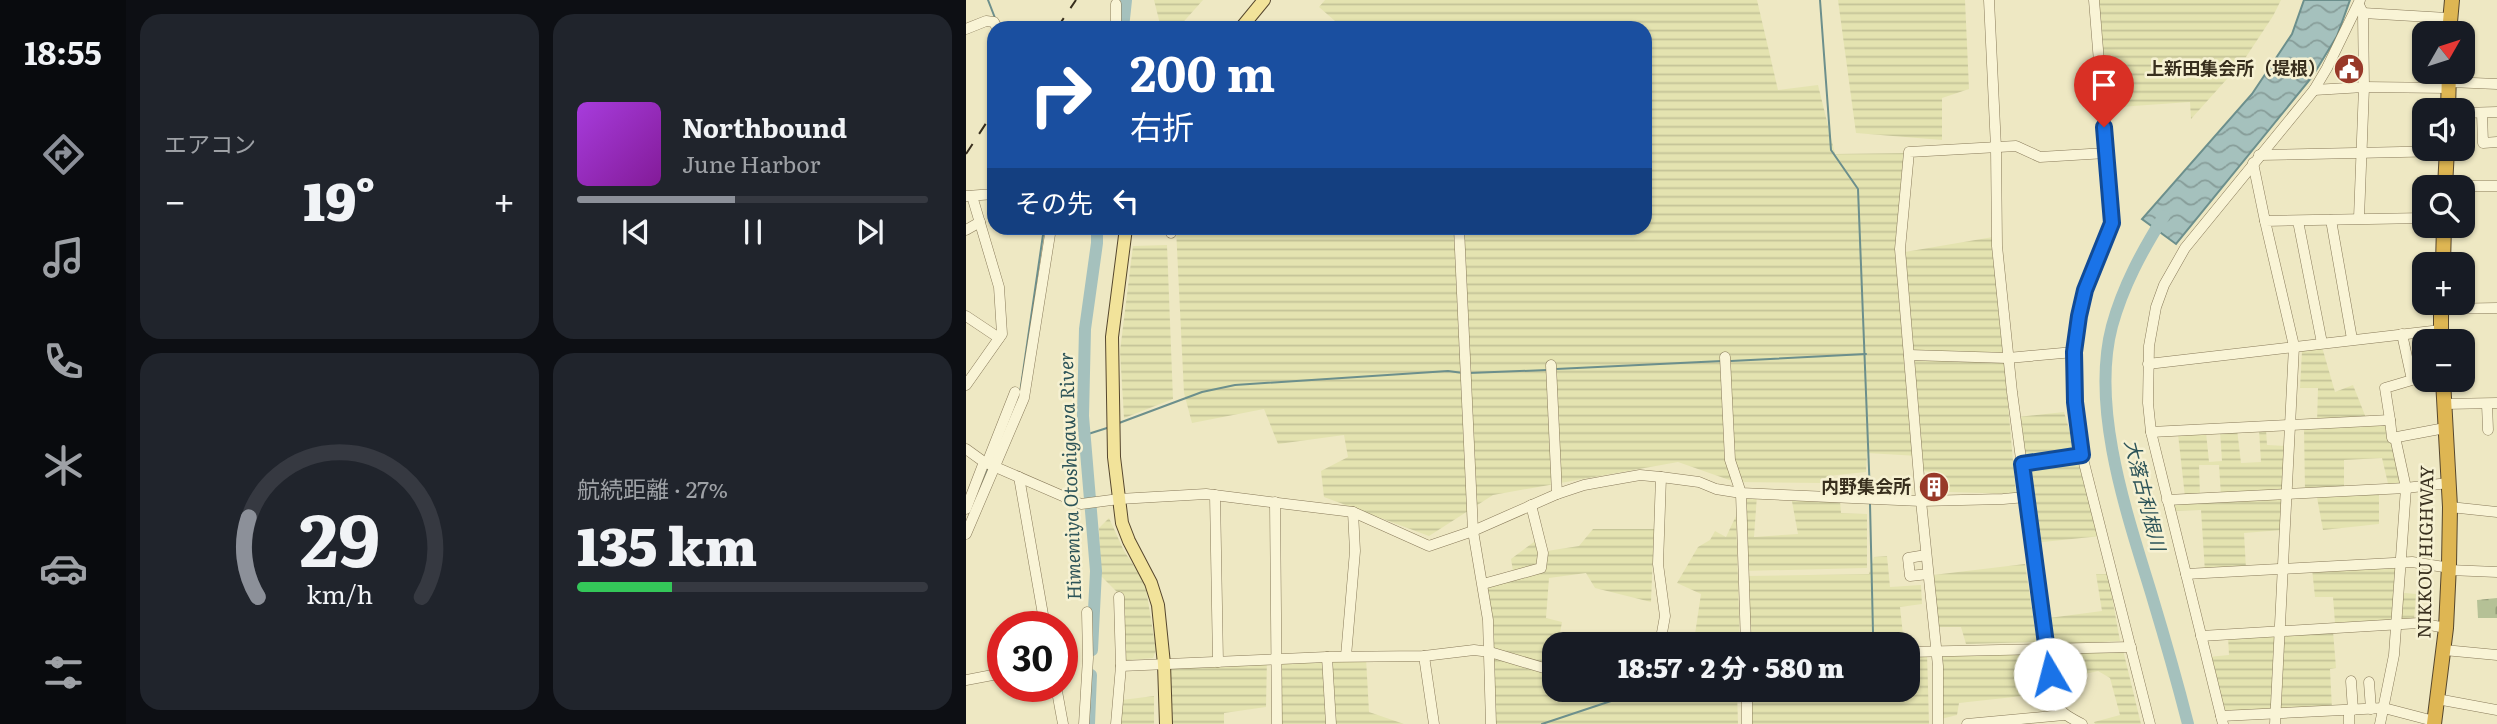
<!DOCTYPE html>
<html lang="ja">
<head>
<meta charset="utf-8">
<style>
  body { margin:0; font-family:Literata,"Noto Sans JP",serif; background:#20242c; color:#f1f3f6; height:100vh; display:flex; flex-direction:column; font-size:26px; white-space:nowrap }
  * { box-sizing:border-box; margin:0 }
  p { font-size:23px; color:#9ea1a6 }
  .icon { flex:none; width:38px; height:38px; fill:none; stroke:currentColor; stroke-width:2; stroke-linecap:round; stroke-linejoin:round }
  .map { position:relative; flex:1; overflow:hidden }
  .side { display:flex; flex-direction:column; gap:14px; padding:14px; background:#0d0f14; width:840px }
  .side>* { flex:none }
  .guide { position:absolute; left:21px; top:21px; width:665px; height:214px; border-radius:21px; box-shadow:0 2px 5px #0004; background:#1a4fa0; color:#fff; overflow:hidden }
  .needle { width:46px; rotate:51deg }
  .controls { position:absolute; left:1446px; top:21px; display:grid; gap:14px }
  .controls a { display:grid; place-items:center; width:63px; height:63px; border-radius:14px; background:#171b24; box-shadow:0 2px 5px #0004; font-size:35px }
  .speed { position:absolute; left:21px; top:611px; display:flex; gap:14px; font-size:35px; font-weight:700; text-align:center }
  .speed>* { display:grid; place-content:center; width:91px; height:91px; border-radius:50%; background:#171b24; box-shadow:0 2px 5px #0004; line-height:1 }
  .speed .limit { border:10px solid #d22; background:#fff; color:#111 }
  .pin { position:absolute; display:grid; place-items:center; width:60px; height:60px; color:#fff; margin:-72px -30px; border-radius:50% 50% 50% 0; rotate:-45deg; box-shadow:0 0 7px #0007 }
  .pin .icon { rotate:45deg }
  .me { position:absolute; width:77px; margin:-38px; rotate:352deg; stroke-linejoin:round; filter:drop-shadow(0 0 5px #0008) }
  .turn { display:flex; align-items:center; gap:24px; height:147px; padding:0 28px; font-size:32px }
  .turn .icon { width:91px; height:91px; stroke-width:2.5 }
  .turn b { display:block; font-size:49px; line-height:60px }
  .then { display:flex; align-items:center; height:66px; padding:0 28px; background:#0003; gap:14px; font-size:26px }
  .big { font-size:52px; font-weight:800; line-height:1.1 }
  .side .widget { flex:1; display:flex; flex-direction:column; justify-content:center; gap:10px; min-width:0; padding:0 24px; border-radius:21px; background:#20242c }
  .side .dial { align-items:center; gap:0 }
  .dial svg { height:182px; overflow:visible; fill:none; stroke:#363941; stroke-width:7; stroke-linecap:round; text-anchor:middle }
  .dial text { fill:#f1f3f6; stroke:none }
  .song { display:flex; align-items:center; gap:21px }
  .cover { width:84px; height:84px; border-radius:10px; background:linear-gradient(135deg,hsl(280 70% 55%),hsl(290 70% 35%)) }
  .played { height:7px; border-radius:4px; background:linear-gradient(90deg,#8c9099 45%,#363941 45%) }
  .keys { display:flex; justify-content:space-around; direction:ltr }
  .heat { display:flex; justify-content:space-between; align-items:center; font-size:38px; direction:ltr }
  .charge { height:10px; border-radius:5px; background:linear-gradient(90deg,#34c759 27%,#363941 0) }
  .side .tiles { flex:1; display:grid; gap:14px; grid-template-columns:repeat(2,1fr) }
  .trip { position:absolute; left:576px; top:632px; width:378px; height:70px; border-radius:21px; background:#171b24; box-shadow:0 2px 5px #0004; font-weight:800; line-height:70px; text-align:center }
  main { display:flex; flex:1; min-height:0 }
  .menu { display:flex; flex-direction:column; width:126px; justify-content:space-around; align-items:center; background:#090b0e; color:#9ea1a6 }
  .menu .icon { width:49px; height:49px }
  .menu .active { color:#8c9099 }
  .menu b { font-size:32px; color:#f1f3f6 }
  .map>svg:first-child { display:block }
  .farmland { fill:url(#farmland-rules) }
  .cemetery { fill:url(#cemetery-stones) }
  .water { fill:url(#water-waves); stroke:#6c8f8c; stroke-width:2 }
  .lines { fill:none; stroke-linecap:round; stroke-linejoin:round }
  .stream { stroke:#6c8f8c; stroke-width:2 }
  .river { stroke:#a5c1bd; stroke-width:12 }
  .minor-casing { stroke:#887a5a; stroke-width:11 }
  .major-casing { stroke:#56472e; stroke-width:14 }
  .highway-casing { stroke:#56472e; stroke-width:16 }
  .minor { stroke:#f9f4d6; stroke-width:10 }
  .major { stroke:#f2e39a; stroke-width:12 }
  .highway { stroke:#deb653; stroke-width:14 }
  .rail { stroke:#382f1e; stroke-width:2; stroke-dasharray:12 12; stroke-linecap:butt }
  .route-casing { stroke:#114b97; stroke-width:18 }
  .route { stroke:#1a73e8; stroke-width:12 }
  .labels { text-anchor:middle; stroke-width:5; stroke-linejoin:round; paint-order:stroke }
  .poi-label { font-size:18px; font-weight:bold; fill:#382f1e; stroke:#f6f1d2; text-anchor:end }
  .street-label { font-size:18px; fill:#382f1e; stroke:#f6f1d2 }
  .water-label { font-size:19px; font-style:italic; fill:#2d5458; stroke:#f6f1d2 }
</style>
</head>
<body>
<main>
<nav class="menu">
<b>18:55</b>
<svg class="icon active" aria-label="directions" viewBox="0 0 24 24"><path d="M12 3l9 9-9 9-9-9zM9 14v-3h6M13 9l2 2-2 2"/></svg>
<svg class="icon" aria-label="music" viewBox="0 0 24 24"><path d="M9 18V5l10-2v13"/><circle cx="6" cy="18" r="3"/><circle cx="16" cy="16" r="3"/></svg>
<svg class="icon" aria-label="phone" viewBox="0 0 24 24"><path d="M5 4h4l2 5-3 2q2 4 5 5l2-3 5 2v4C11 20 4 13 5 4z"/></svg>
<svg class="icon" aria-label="climate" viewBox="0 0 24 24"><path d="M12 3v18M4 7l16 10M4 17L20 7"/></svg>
<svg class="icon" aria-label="car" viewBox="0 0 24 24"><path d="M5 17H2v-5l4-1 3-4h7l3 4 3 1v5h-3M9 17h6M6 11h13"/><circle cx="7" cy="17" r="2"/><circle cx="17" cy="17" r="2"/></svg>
<svg class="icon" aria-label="filters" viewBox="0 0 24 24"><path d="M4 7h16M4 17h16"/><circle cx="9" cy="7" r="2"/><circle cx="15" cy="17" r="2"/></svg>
</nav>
<section class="side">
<div class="tiles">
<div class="widget"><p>エアコン</p>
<div class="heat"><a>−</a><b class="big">19°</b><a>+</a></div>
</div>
<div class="widget">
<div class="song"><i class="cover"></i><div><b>Northbound</b><p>June Harbor</p></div></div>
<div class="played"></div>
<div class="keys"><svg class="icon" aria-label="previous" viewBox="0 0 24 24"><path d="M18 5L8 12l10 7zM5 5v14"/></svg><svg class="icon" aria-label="pause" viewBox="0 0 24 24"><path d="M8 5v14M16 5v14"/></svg><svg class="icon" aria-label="next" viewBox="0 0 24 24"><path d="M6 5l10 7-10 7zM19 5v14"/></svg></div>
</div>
<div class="widget dial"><svg viewBox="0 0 100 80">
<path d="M14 69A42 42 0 1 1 86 69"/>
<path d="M14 69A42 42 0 0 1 10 34" stroke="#8c9099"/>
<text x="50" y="56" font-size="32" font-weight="700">29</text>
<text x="50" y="72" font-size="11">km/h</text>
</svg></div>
<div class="widget"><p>航続距離 · 27%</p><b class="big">135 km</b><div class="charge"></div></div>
</div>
</section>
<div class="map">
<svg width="1531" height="724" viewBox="0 0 1531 724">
  <defs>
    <pattern id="farmland-rules" width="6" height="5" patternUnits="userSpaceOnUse" patternTransform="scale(1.75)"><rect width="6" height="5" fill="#e4e3b0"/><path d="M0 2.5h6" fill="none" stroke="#c4c397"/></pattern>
    <pattern id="cemetery-stones" width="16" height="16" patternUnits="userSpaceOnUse" patternTransform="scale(1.75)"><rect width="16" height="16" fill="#b5c196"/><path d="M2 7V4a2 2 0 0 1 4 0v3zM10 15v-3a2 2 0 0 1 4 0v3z" fill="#949d7a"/></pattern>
    <pattern id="water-waves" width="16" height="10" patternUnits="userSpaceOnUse" patternTransform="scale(1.75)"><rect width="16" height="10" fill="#a5c1bd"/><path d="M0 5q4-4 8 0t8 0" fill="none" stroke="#879d99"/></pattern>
  </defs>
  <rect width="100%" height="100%" fill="#eee8c3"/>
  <!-- farmland -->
  <g class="farmland">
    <polygon points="188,0 237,0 212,28 195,28"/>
    <polygon points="359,0 791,0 812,90 852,85 869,154 938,153 933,253 1027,237 1050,494 983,492 977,474 952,470 952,456 901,453 900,472 861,476 855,483 769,482 712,462 527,495 463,536 358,497 355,471 382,457 378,435 312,444 298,409 226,423 218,393 210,228 679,228 679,28 377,28 353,7"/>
    <polygon points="872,0 999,0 1003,89 976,98 976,140 890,133"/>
    <polygon points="1131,0 1315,0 1307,16 1278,60 1225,119 1224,102 1139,108"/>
    <polygon points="201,245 207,399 158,418 154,351 167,246"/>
    <polygon points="1356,347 1369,392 1387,385 1402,423 1420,423 1438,482 1423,488 1416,458 1378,460 1378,494 1413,492 1413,524 1357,530 1350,492 1339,491 1338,428 1351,423 1352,388 1334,388 1336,351"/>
    <polygon points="1098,412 1135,536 1067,543 1051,417"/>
    <polygon points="1271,429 1275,463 1295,462 1293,430 1300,429 1301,445 1320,446 1318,492 1255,496 1253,465 1233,465 1234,496 1219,497 1212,434 1240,432 1243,462 1256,461 1254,431"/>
    <polygon points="776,494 791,495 788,537 832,534 825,496 874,500 875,513 901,514 901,568 777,571"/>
    <polygon points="1318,497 1316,530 1278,533 1280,569 1239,572 1235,510 1207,511 1205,503"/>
    <polygon points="770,516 774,644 731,644 729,634 735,594 711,583 732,547 744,540 749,531 760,537"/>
    <polygon points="143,518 158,551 179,582 190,650 187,658 151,661 152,593 135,576 133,528"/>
    <polygon points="627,529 688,529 685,602 629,588 620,573 583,578 580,618 596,622 592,644 588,644 588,690 639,691 652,702 678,690 771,690 772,724 525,724 516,585 547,571 545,559 576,536 581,551 613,546"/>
    <polygon points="921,556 924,587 955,585 956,604 934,607 938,644 782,644 779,576 903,574 908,557"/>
    <polygon points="1059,564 1071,642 1000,644 995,627 968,627 967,575"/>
    <polygon points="1433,568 1429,592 1450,594 1448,620 1369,623 1367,597 1349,597 1346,569"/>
    <polygon points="1130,574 1142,574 1154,641 1081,645 1075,619 1136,611"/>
    <polygon points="1367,631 1370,668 1364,669 1366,709 1313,710 1316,633"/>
    <polygon points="1312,633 1307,711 1257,715 1242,657 1263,655 1262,636"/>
    <polygon points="1157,650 1175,724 1129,724 1128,722 1154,715 1144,678 1132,671 1102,678 1101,693 1089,690 1084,651"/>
    <polygon points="976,651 1071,651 1074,694 993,703 991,715 975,719"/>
    <polygon points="942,652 961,652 963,724 781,724 780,690 942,690"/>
    <polygon points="301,658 300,707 258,713 258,724 204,724 201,667"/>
    <polygon points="400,658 403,712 438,724 313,724 313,661"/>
    <polygon points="188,696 188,724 151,724 156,700"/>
  </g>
  <!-- cemetery -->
  <polygon class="cemetery" points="1531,598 1531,618 1512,618 1511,600"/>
  <!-- water -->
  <polygon class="water" points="1338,0 1384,0 1371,36 1346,77 1210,244 1176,219 1286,94 1326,34"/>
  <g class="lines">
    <!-- stream -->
    <g class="stream">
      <polyline points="22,0 29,18"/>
      <polyline points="854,0 865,150 892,189 904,495"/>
      <polyline points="765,361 900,354"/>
      <polyline points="590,369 756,361"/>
      <polyline points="503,373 581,370"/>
      <polyline points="54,393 78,228"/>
      <polyline points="46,412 53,398"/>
      <polyline points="153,423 236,392 269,385 482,371 497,373"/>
      <polyline points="119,435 141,428"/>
      <polyline points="6,509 22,469"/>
      <polyline points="901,644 907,639 907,632 904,504"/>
      <polyline points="576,724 654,698 669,690"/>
    </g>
    <!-- river -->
    <g class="river">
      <polyline points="157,28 160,0"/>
      <path d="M 1198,216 C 1176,251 1157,286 1146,326 C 1124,409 1162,517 1186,596 C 1199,639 1211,681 1222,724"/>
      <polyline points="126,650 130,571 117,416 119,329 131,243 131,228"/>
      <polyline points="123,724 125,675"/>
    </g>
    <!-- minor casing -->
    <g class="minor-casing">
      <g id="minor">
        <path d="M 1023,0 L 1030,148 L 1031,246 L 1046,392 L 1087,697 C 1092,712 1103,717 1116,724"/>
        <polyline points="1128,0 1146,223 1119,290 1113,316 1108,352 1109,402 1116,455 1184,724"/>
        <polyline points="150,4 150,28"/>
        <polyline points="1393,5 1397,13 1398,87 1393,218"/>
        <polyline points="1397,13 1481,18"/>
        <polyline points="0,29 20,21 28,22 31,28"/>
        <polyline points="1484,82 1531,84"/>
        <polyline points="1348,90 1398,87 1483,88"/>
        <polyline points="1496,113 1531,112"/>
        <polyline points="1516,113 1517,143 1531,142"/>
        <polyline points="1293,155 1481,151"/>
        <polyline points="1287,163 1299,221"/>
        <polyline points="1479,186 1531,186"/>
        <polyline points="1,196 28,194"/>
        <polyline points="1365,220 1386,339"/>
        <polyline points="1332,221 1356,343"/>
        <polyline points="205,228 205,233"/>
        <polyline points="493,228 507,531 522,620 525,724"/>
        <polyline points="0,230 14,222"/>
        <polyline points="1475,309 1531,308"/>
        <polyline points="0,316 33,338"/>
        <polyline points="943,355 1042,358 1108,352"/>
        <polyline points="759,357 764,460 775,493 780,644"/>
        <polyline points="1182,364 1475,330"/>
        <polyline points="585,365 591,494"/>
        <polyline points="0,385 36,334 33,287 6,196"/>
        <polyline points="1478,404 1531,403"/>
        <polyline points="1521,404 1522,430"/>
        <polyline points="1424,420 1419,388 1446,380 1436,334"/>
        <polyline points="1185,432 1424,420 1426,438 1479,428"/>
        <polyline points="0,449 18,462 115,504 153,499 240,494 288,500 387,512 463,546 507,531 591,494 618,485 640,481 674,475 695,477 733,482 750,489 775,493 955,501 1037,499 1060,497"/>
        <polyline points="21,463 49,392"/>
        <polyline points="1056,464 1116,455"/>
        <polyline points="53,477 79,626"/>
        <polyline points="249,495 252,662"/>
        <polyline points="1201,500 1440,488 1482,483"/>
        <polyline points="309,502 311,724"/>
        <polyline points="1484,507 1531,512"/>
        <polyline points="0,509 18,462"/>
        <polyline points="0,534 58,398 85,228"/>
        <polyline points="960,555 942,558 944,576 962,574"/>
        <polyline points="1220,574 1446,562 1478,567 1483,570 1531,572"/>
        <polyline points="517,584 575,568 577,553 565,505"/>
        <polyline points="1235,636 1453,623 1480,628"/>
        <polyline points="694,644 699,616 692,564 695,477"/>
        <polyline points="1478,650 1531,655"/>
        <polyline points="942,652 1165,647"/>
        <polyline points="380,656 389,551 387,512"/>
        <polyline points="458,656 468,724"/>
        <polyline points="361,657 365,724"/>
        <polyline points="155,666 361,657 458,656 508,650 524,652 588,671"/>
        <polyline points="0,680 37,673"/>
        <polyline points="1385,681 1387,710"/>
        <polyline points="1403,682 1405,709"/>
        <polyline points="90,686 97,724"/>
        <polyline points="781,690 781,724"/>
        <polyline points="1471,699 1531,710"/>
        <polyline points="1383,710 1383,724"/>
        <polyline points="1255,716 1418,708 1468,721"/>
        <polyline points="118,724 122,658 121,612"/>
        <polyline points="150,724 155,666 153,597"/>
        <polyline points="972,724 972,666 955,501 934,249 943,152 1050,146 1074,157 1140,153"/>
        <polyline points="1001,724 1098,715"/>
        <polyline points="1257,724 1185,432 1182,403 1183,346 1190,307 1198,285 1219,248 1348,90 1361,68 1394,0"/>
        <polyline points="1309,724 1328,346 1299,221 1458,218"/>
        <polyline points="1414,724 1428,655 1440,488 1429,437"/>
      </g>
    </g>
    <!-- major casing -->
    <g class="major-casing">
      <g id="major">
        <polyline points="275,28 298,0"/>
        <polyline points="160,228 146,337 148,457 156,523 163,541 185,583 192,605 198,664 200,724"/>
      </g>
    </g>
    <!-- highway casing -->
    <g class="highway-casing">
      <g id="highway">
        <polyline points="1483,33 1486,0"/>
        <polyline points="1482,110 1483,72"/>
        <polyline points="1479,187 1481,149"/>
        <polyline points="1477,264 1478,226"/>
        <polyline points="1475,341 1475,303"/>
        <polyline points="1468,724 1480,628 1483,565 1484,507 1477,380"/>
      </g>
    </g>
    <!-- minor -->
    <use href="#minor" class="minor"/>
    <!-- major -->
    <use href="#major" class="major"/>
    <!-- highway -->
    <use href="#highway" class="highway"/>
    <!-- rail -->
    <g class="rail">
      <polyline points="91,28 110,0"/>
      <polyline points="0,154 28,111"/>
    </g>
  </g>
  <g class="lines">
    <!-- route casing -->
    <g class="route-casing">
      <polyline id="route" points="1084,674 1056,464 1116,455 1109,402 1108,352 1113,316 1119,290 1146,223 1138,127"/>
    </g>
    <!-- route -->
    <use href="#route" class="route"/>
  </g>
  <!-- icons -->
  <defs>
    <g id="civic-disc" transform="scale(1.575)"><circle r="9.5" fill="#983929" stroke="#f6f1d2"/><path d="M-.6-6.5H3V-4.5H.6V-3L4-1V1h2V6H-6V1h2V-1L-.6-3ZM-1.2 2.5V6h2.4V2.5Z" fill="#fff"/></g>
    <g id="building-disc" transform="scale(1.575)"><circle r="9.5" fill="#983929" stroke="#f6f1d2"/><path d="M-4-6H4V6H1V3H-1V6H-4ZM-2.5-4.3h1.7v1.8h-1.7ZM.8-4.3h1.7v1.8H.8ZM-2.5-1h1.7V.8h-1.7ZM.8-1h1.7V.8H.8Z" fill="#fff"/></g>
  </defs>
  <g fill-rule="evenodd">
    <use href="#civic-disc" x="1383" y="69"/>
    <use href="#building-disc" x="968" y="487"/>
  </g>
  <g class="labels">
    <!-- poi labels -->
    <g class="poi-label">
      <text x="1360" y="75">上新田集会所（堤根）</text>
      <text x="945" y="493">内野集会所</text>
    </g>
    <!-- street labels -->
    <g class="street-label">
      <text transform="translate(1460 552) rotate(-89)" y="6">NIKKOU HIGHWAY</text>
    </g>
    <!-- water labels -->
    <g class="water-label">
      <text transform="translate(104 476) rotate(-92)" y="7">Himemiya Otoshigawa River</text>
      <text transform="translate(1179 495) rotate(76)" y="7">大落古利根川</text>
    </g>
  </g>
</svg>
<div class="controls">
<a><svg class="needle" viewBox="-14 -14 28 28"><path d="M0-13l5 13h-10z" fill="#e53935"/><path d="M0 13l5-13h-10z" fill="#9ea1a6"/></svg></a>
<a><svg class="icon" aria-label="sound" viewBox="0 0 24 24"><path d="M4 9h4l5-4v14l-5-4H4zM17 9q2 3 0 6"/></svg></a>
<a><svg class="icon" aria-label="search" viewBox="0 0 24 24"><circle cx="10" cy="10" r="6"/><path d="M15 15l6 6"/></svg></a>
<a>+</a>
<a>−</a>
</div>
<div class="speed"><div class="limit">30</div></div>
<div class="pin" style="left:1138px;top:127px;background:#d93025"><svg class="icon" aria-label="arrive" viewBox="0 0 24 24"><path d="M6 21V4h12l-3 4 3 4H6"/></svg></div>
<svg class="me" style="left:1084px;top:674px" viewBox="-20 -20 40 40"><circle r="19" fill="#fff"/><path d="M0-13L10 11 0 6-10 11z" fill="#1a73e8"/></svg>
<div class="trip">18:57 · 2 分 · 580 m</div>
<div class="guide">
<div class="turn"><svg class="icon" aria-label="right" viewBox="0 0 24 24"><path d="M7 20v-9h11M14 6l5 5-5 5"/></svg><div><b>200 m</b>右折</div></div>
<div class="then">その先<svg class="icon" aria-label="left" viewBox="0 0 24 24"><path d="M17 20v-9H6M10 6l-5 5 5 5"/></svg></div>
</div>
</div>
</main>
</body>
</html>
